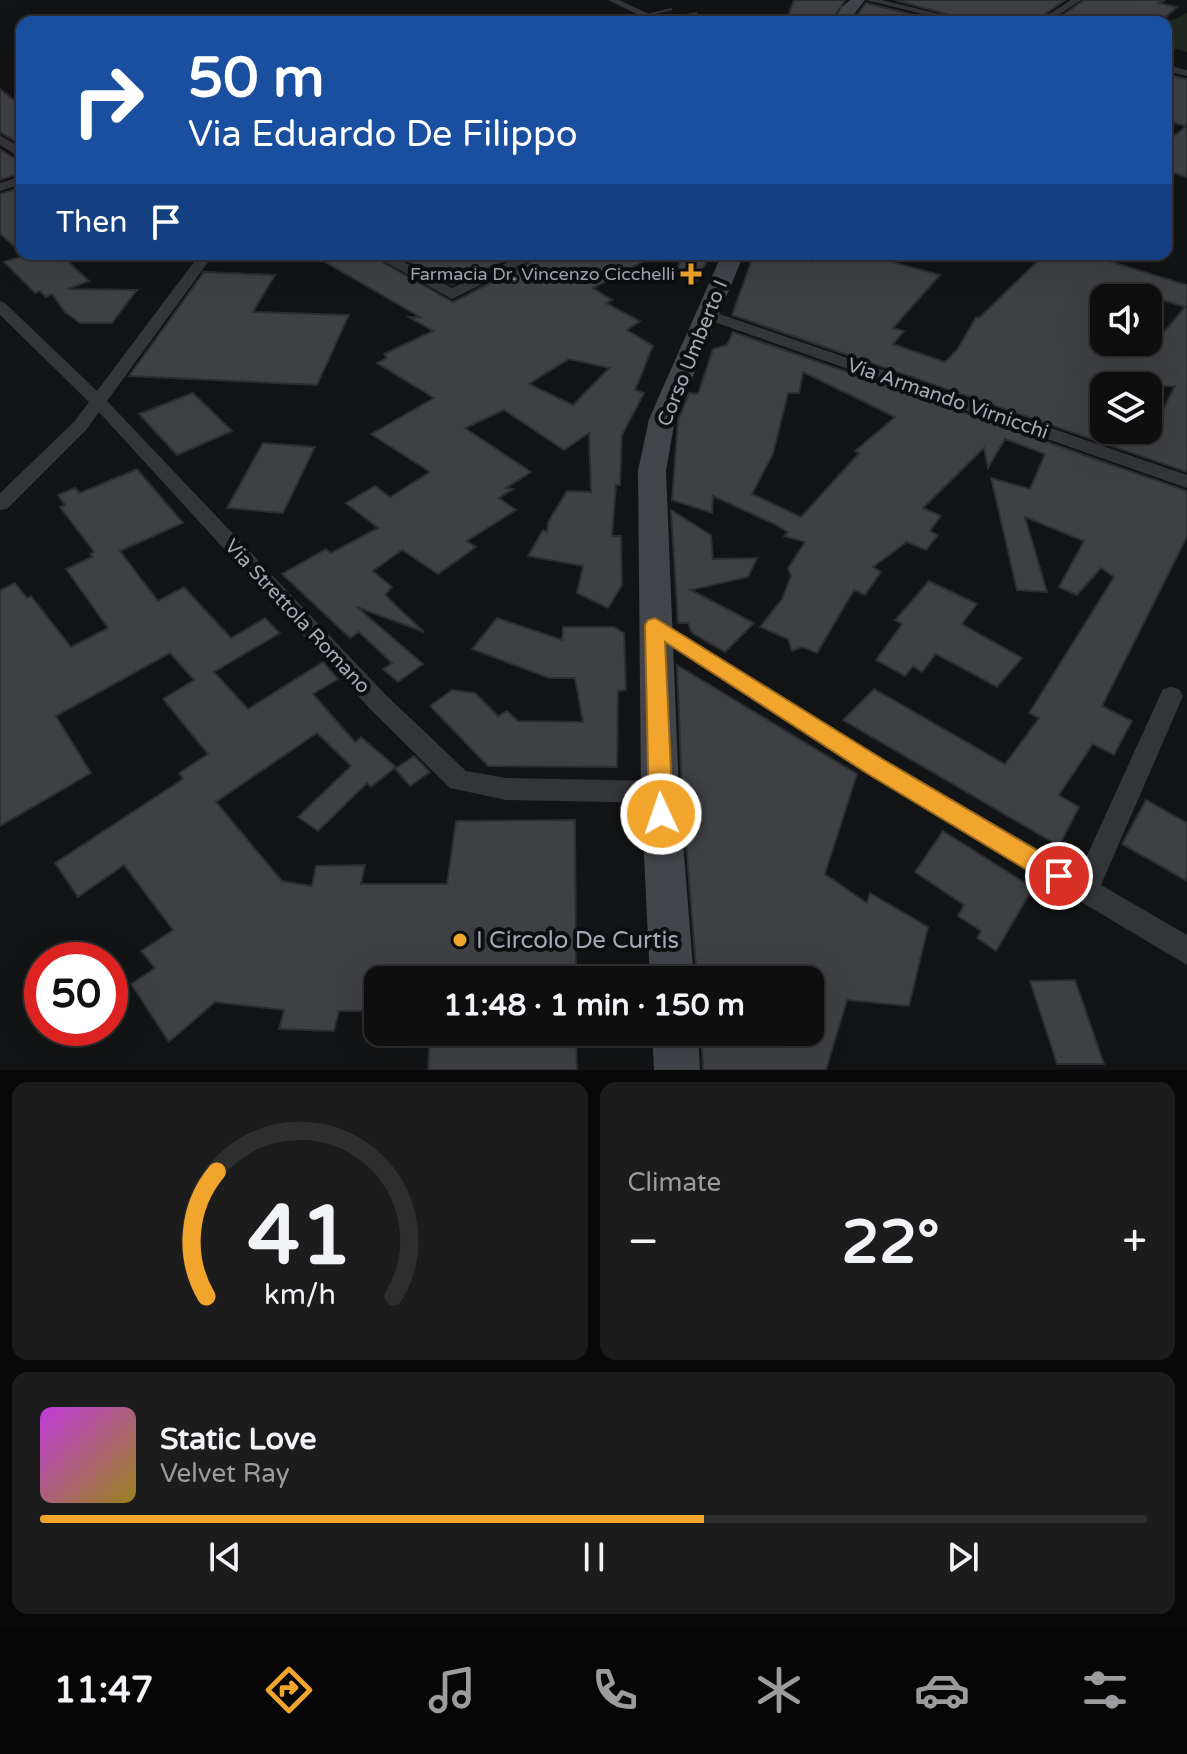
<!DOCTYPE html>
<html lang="en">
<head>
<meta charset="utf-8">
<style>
  body { margin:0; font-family:"Varela Round",sans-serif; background:#1c1c1d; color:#f1f3f6; height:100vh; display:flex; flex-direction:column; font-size:30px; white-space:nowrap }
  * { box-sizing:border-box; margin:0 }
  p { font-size:26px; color:#9b9c9e }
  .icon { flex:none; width:44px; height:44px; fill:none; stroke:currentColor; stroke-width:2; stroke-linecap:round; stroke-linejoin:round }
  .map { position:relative; height:1070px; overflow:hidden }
  .panel { display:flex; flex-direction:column; gap:12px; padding:12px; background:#080808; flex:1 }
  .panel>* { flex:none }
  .banner { position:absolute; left:16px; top:16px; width:1156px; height:244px; border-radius:16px; box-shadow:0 8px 32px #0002,0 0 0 2px #2e2e2f; background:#1a4fa0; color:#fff; overflow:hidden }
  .buttons { position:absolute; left:1090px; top:284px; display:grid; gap:16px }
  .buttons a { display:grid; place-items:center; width:72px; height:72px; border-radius:16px; background:#0e0e0f; box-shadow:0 8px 32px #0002,0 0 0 2px #2e2e2f; font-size:40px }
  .speed { position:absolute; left:24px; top:942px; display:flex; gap:16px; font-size:40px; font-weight:700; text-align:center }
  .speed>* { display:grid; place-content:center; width:104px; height:104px; border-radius:50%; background:#0e0e0f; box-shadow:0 8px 32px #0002,0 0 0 2px #2e2e2f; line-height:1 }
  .speed .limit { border:12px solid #d22; background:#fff; color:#111 }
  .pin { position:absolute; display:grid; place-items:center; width:68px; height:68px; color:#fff; margin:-34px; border:4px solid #fff; border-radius:50%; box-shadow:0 2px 8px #0007 }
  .me { position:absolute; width:88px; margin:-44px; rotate:357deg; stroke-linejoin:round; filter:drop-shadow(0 0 6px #0008) }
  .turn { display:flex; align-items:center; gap:28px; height:168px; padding:0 40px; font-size:36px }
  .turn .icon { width:104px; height:104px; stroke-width:2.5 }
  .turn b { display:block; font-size:56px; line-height:68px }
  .then { display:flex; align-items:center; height:76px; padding:0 40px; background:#0003; gap:16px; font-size:30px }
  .big { font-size:60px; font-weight:700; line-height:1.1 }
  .panel .tile { flex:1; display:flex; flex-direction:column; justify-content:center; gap:12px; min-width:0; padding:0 28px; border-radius:16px; background:#1c1c1d }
  .panel .dial { align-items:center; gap:0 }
  .dial svg { height:208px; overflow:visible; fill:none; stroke:#2e2e2f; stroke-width:7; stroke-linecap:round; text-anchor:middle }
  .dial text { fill:#f1f3f6; stroke:none }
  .song { display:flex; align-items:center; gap:24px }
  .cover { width:96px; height:96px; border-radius:12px; background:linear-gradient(135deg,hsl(290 70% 55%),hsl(50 70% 35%)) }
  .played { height:8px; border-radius:4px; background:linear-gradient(90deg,#f2a52d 60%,#2e2e2f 60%) }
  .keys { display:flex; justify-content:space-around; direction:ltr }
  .heat { display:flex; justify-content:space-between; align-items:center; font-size:44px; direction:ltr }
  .panel .tiles { flex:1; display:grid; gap:12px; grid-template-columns:1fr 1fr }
  .tile:last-child { grid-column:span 2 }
  .trip { position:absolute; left:364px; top:966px; width:460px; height:80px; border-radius:16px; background:#0e0e0f; box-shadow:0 8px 32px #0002,0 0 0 2px #2e2e2f; font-weight:700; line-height:80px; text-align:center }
  .menu { display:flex; height:128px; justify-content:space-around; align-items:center; background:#060606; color:#9b9c9e }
  .menu .icon { width:56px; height:56px }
  .menu .current { color:#f2a52d }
  .menu b { font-size:36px; color:#f1f3f6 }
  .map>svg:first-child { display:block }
  .green { fill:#1f271f }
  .building { fill:#3e4044; stroke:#2c2d30; stroke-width:2; fill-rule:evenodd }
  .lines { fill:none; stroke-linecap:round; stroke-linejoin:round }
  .lane { fill:#333539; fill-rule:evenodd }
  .street { fill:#333539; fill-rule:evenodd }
  .secondary { fill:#414449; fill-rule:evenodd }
  .route { fill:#f2a52d; stroke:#9d6b1d; stroke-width:2 }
  .poi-dot { fill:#f2a52d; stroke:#0d0e0f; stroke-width:3 }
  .labels { text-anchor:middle; stroke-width:8; stroke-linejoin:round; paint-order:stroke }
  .far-poi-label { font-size:18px; fill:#a4aab5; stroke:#0d0e0f; text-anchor:end }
  .street-label { font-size:20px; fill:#a4aab5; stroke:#0d0e0f }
  .near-poi-label { font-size:24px; fill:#a4aab5; stroke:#0d0e0f; text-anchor:start }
</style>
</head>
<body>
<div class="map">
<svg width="1187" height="1070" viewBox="0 0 1187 1070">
  <rect width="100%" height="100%" fill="#121314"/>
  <!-- green -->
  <polygon class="green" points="1187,13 1187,52 1166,47 1166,33 1172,31 1166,27 1166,23"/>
  <!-- building -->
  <g class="building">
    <polygon points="794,0 845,0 831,22 786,22"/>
    <polygon points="895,0 1065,0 1034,22 975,22"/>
    <polygon points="1084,0 1165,0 1159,3 1177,7 1160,22 1133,18 1127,22 1053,22"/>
    <polygon points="866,3 942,22 852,22"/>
    <polygon points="1166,74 1187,79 1187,177 1166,171 1166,143 1186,126 1166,121"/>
    <polygon points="0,89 22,107 22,140 16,142 0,132"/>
    <polygon points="0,149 22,163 22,173 0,180"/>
    <polygon points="22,187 22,253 0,234 0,194"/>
    <polygon points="29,254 60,254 89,281 68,289 137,290 112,323 80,323 65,312 52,294 46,297 40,291 35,293 4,262"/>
    <path d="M 311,254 L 368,254 L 453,302 L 546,254 L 657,254 L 593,288 L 612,300 L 606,303 L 640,321 L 627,330 L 653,346 L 635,390 L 644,393 L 622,435 L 620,485 L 616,485 L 612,536 L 621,536 L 622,585 L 608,608 L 577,593 L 583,566 L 528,556 L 543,530 L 547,532 L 548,522 L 567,491 L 591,492 L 589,433 L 564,450 L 504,410 L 465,428 L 531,472 L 506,488 L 513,489 L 499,498 L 516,510 L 467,541 L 476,547 L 438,574 L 402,550 L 373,571 L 392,587 L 385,595 L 424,632 L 357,607 L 423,664 L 398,682 L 383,669 L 392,663 L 359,632 L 350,638 L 282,574 L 326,549 L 331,553 L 378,528 L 346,503 L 375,486 L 390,497 L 430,472 L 371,434 L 434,398 L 377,363 L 387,358 L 384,354 L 433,331 L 409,317 L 420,317 ZM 569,359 L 609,368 L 573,405 L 529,384 Z"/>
    <polygon points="395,254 518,254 452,285"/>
    <polygon points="683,254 710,254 697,281 675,275"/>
    <path d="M 754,254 L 786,254 L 813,262 L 822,254 L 863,254 L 940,275 L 893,328 L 904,331 L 893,344 L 945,362 L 957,350 L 976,317 L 979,318 L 1045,254 L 1086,254 L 1187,285 L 1187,472 L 732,315 ZM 1130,290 L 1185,307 L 1154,344 L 1104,342 L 1104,298 L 1122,298 ZM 1104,386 L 1175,386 L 1153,430 L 1104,430 Z"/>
    <polygon points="204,272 275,275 253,312 349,315 317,385 129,376"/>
    <path d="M 733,332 L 1187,491 L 1187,537 L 1102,706 L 1132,721 L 1114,755 L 1093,744 L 1059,795 L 1079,807 L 1059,846 L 843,720 L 874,689 L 1005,764 L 1039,718 L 1029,713 L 1114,577 L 1101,568 L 1077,595 L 1059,587 L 1084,541 L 1025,517 L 1047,592 L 1017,590 L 991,478 L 1030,489 L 1045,454 L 1005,439 L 988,468 L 984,448 L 923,508 L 941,516 L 930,531 L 938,535 L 926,550 L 907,542 L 873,567 L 881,572 L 865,595 L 854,590 L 817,653 L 802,647 L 792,651 L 788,639 L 760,627 L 782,599 L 791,576 L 788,568 L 805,542 L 784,536 L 788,532 L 774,524 L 713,496 L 712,513 L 672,500 L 678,420 L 689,393 L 698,394 L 713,349 L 727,345 ZM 803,372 L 895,417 L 855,451 L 859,453 L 801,517 L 752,494 L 773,454 L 788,393 L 799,393 Z"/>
    <polygon points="193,393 232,431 177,455 139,414"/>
    <polygon points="263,443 315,447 283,513 227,508"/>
    <polygon points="137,469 183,523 120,551 158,601 184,587 231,638 265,618 280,633 214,672 248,709 323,662 338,679 313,694 355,742 361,737 396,767 371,787 367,783 318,831 298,817 351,766 317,733 216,802 282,881 312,886 316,866 365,865 361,884 447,884 456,821 575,820 576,980 378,980 378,1011 339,1011 334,1031 279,1029 284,1010 215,1002 169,1042 131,984 155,968 141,951 173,930 124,865 78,897 55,863 183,779 179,773 208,754 163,699 194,680 170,653 56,716 91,773 0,826 0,590 15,583 27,598 31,596 71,647 108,628 66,569 92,557 90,554 94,552 60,507 65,505 58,495 75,488 80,493"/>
    <polygon points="671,510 711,535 713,559 757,558 748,577 691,590 754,623 725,652 692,633 688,623 678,623"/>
    <polygon points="929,581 977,604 962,624 1022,658 997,687 936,654 922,672 913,666 905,676 876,660 902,624 895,620"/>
    <polygon points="497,618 562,640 563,627 614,627 624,633 626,690 618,691 617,767 488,766 430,706 452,690 475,693 498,716 507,711 518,721 583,722 575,678 549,678 472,649"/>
    <polygon points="677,665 857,774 825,874 867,903 870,893 928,927 909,1006 847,1000 826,1070 703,1070 701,1032 810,1032 810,980 697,980 682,792"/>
    <polygon points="414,756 430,772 410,786 395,769"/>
    <polygon points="1146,800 1187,823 1187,881 1122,844"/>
    <polygon points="943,831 1033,888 996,951 977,938 981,931 958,916 964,905 915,872"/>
    <polygon points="1075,980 1104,1064 1057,1064 1030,981"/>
    <polygon points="430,1032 576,1032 577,1070 428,1070"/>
  </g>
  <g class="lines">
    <!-- lane -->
    <g class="lane">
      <polygon points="671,8 673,10 645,16 643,15"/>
      <polygon points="696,12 698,14 661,22 657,21"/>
    </g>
    <!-- street -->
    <g class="street">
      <polygon points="608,0 619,0 666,22 653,22"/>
      <polygon points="866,0 882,0 972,22 955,22"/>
      <polygon points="1071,0 1081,0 1048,22 1037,22"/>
      <polygon points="1166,65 1187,70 1187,76 1166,71"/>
      <polygon points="0,135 22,149 22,159 0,145"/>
      <polygon points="22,176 22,184 0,191 0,183"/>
      <polygon points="200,254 214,254 107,401 387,696 466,771 506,778 660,781 669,784 673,792 669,800 660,803 506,800 450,788 371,710 99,412 86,430 7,509 0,510 0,493 74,422 89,402 0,315 0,301 5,303 97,391"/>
      <polygon points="371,254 389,254 452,288 525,254 543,254 452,299"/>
      <polygon points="708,310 1187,475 1187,488 703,318 700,315"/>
      <polygon points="655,617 885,760 1079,873 1163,689 1171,687 1179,689 1183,696 1101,885 1187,935 1187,965 867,774 647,631 644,625 647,619"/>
    </g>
    <!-- secondary -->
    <g class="secondary">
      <polygon points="850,0 865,0 848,22 834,22 841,8"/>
      <polygon points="722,254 744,254 675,419 666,471 679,792 694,980 650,980 641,792 638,471 649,419"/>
      <polygon points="652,1032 698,1032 700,1070 654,1070"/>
    </g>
  </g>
  <!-- route -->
  <polygon class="route" points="655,618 884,760 1067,868 1071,876 1067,884 1059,887 1050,884 868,774 665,642 673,814 669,822 661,825 653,822 649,814 645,625 648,620"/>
  <!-- markers -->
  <g class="poi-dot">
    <path d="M687 262h8v8h8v8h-8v8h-8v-8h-8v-8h8z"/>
    <circle cx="460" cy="940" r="8"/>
  </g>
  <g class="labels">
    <!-- far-poi labels -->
    <g class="far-poi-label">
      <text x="675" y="280">Farmacia Dr. Vincenzo Cicchelli</text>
    </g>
    <!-- street labels -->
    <g class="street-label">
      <text transform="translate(692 353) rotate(-68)" y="7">Corso Umberto I</text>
      <text transform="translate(948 398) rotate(19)" y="7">Via Armando Virnicchi</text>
      <text transform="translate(298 616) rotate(47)" y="7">Via Strettola Romano</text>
    </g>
    <!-- near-poi labels -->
    <g class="near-poi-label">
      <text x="476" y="948">I Circolo De Curtis</text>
    </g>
  </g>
</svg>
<div class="buttons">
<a><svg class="icon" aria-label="sound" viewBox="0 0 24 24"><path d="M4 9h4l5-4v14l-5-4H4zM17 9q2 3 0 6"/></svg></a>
<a><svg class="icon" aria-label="layers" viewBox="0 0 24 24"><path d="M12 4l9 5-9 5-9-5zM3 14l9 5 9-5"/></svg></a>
</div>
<div class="speed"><div class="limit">50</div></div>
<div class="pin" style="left:1059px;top:876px;background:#d93025"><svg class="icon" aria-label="arrive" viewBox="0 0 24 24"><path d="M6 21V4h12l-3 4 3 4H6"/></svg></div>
<svg class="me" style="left:661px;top:814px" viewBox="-20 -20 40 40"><circle r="17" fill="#f2a52d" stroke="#fff" stroke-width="3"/><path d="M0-11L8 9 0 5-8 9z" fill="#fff"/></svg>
<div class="trip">11:48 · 1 min · 150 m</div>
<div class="banner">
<div class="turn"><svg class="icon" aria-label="right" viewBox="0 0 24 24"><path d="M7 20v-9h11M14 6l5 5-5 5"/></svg><div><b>50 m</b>Via Eduardo De Filippo</div></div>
<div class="then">Then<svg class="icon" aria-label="arrive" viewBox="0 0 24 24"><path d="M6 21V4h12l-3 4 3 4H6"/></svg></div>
</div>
</div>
<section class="panel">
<div class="tiles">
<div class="tile dial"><svg viewBox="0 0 100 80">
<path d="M14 69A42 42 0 1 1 86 69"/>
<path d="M14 69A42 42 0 0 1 18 21" stroke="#f2a52d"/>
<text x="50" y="56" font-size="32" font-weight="700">41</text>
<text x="50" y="72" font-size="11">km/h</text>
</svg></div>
<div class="tile"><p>Climate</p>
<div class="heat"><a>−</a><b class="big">22°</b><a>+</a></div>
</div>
<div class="tile">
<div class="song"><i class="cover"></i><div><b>Static Love</b><p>Velvet Ray</p></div></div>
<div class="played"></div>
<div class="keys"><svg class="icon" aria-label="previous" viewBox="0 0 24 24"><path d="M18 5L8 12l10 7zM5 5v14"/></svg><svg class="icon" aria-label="pause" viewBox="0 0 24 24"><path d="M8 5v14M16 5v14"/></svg><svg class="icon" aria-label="next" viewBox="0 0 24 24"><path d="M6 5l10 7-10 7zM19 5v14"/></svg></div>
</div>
</div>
</section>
<nav class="menu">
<b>11:47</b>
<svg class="icon current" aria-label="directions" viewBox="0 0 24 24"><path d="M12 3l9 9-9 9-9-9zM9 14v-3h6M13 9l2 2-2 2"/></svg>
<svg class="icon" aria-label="music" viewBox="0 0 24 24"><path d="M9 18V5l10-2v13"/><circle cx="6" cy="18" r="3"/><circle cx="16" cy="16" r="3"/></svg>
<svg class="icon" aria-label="phone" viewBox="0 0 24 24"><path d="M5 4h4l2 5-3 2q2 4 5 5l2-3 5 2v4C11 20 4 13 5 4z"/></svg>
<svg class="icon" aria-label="climate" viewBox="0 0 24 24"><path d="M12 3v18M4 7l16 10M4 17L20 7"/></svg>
<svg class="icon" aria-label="car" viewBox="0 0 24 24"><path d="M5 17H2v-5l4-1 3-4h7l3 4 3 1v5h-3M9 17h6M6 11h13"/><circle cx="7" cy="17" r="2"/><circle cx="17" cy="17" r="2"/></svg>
<svg class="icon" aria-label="filters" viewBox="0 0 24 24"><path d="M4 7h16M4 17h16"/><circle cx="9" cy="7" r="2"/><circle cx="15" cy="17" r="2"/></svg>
</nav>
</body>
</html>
